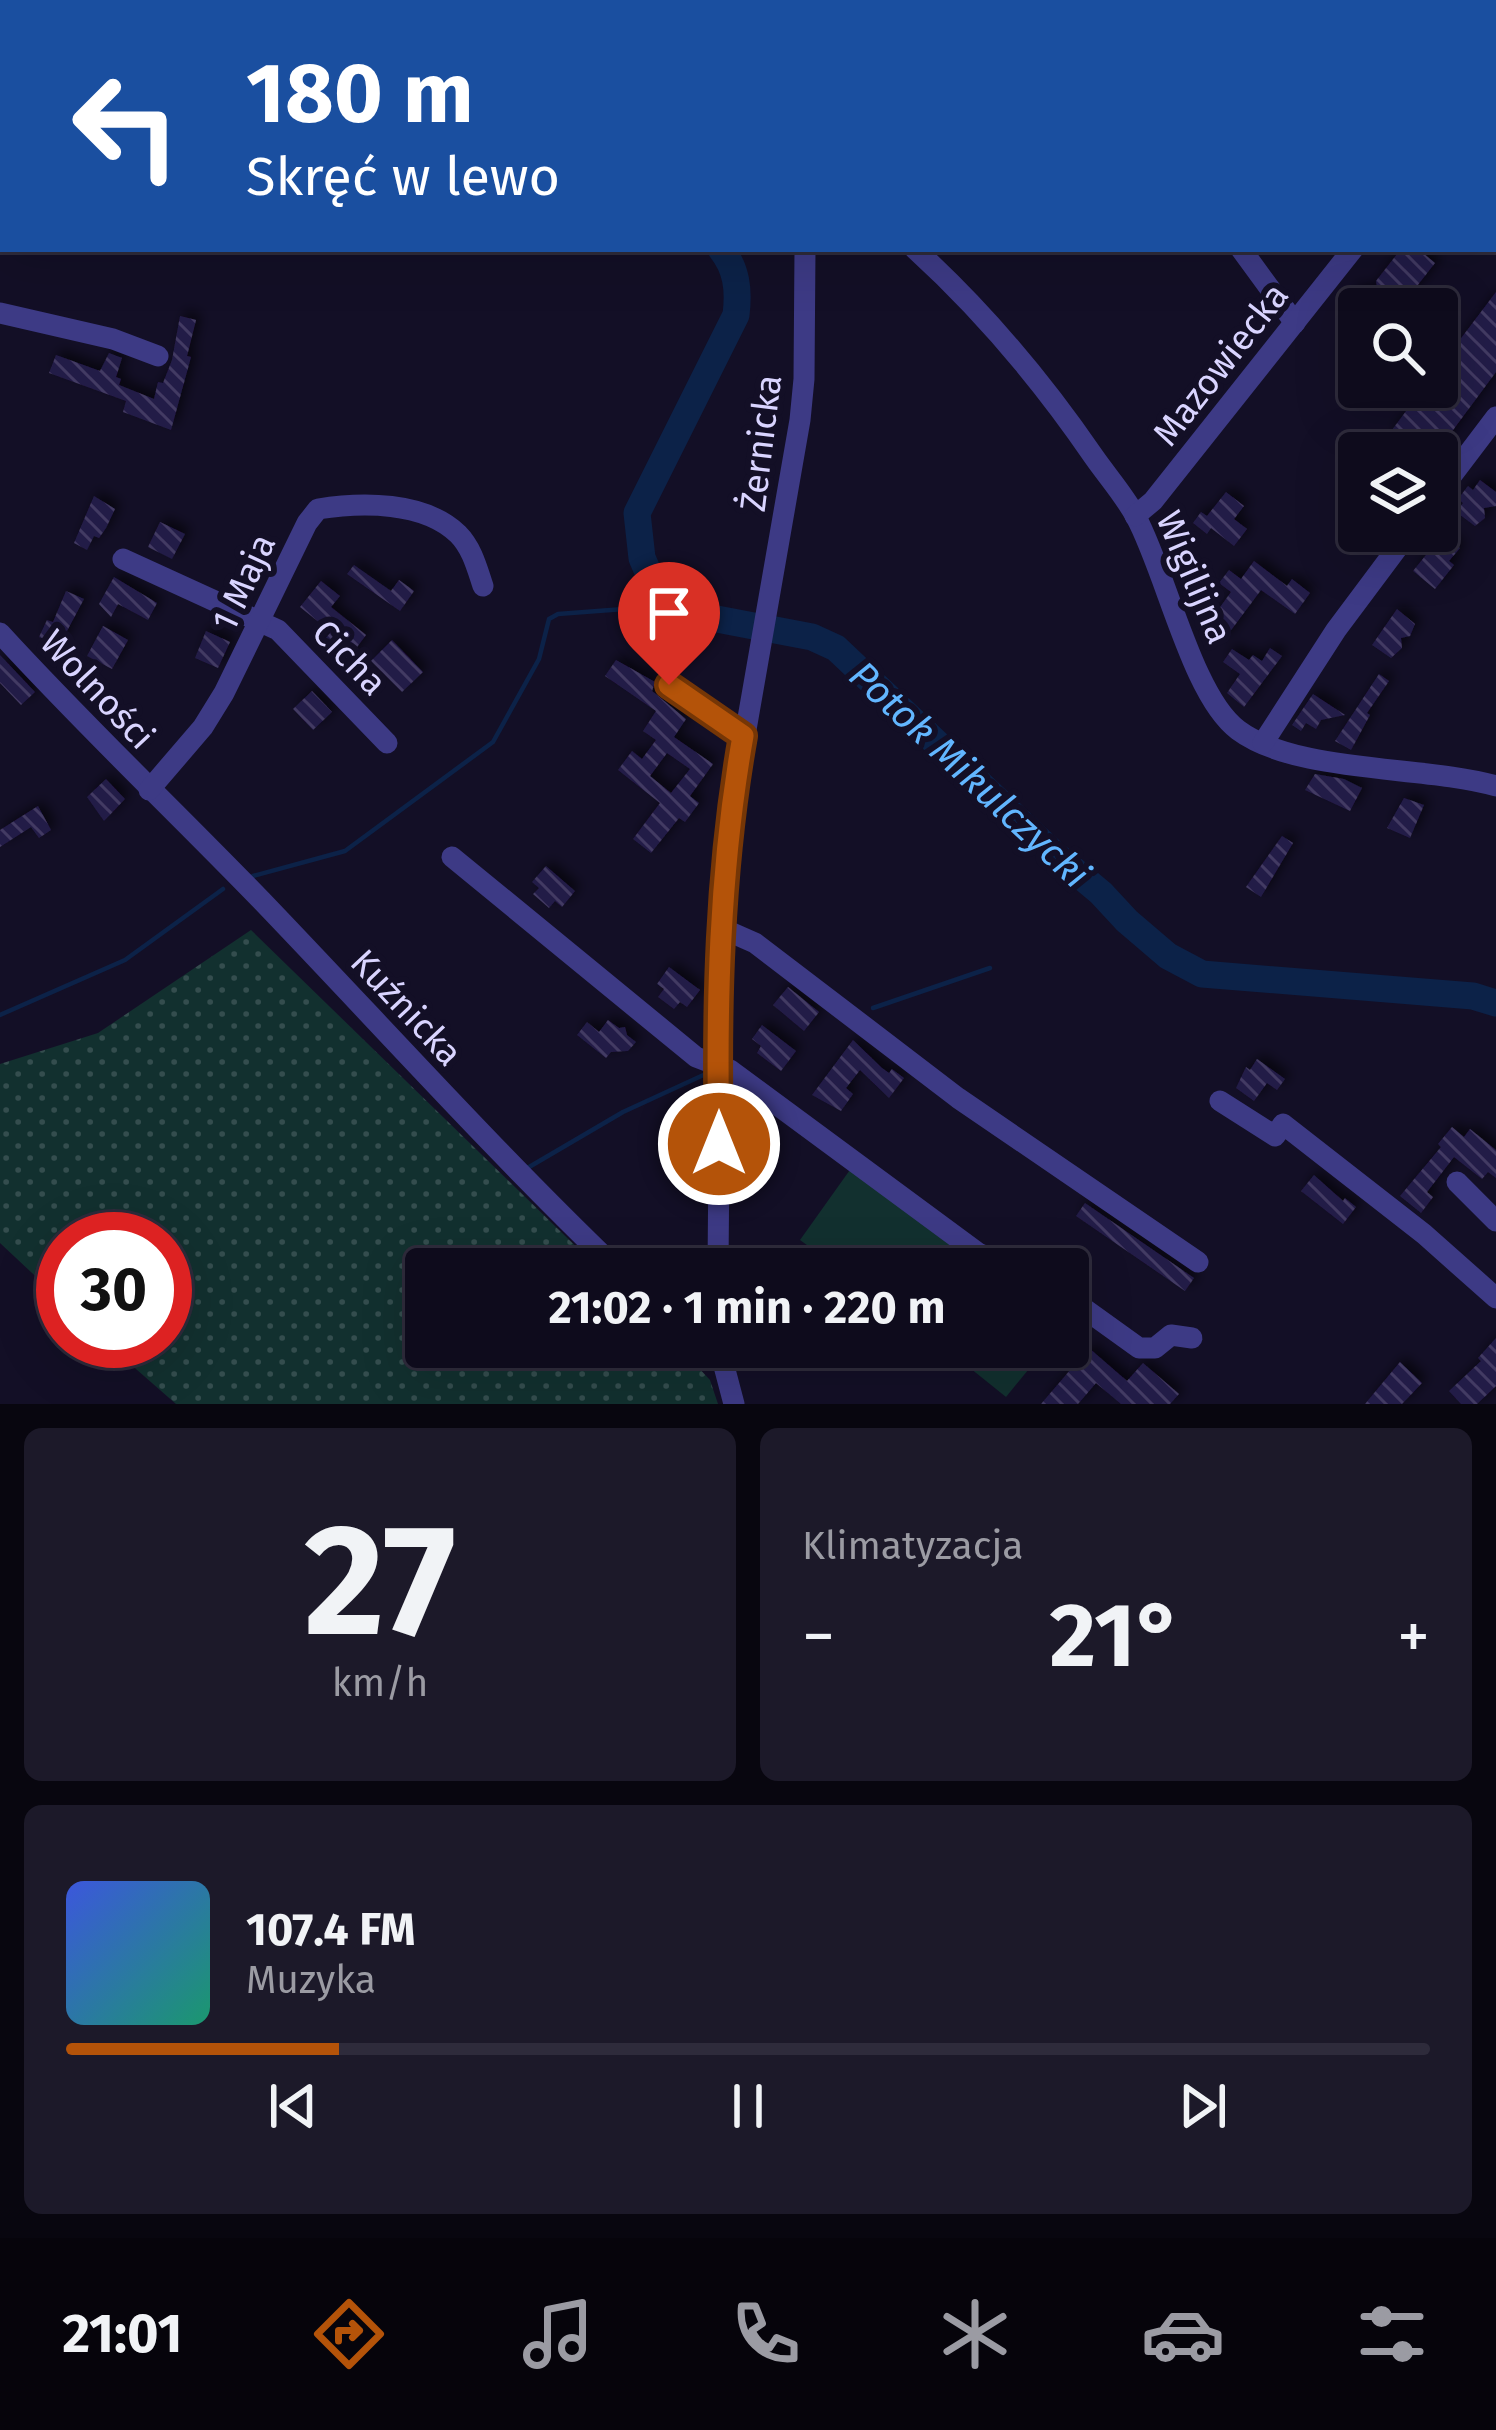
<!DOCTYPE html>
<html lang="pl">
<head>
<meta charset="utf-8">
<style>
  body { margin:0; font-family:"Fira Sans",sans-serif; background:#1c1929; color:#f1f3f6; height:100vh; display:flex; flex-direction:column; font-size:45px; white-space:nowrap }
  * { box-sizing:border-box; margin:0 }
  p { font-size:39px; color:#9b9ba3 }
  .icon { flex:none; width:66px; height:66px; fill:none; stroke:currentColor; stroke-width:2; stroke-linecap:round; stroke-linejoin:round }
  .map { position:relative; height:1404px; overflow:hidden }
  .drawer { display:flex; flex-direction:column; gap:24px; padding:24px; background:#08060f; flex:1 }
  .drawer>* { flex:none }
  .banner { position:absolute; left:0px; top:0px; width:1497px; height:252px; box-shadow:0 12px 48px #0002,0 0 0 3px #2e2b3b; background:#1a4fa0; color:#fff; overflow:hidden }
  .fabs { position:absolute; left:1338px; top:288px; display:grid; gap:24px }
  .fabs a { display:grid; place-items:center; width:120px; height:120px; border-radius:12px; background:#0e0b1c; box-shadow:0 12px 48px #0002,0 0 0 3px #2e2b3b; font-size:60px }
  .speed { position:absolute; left:36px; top:1212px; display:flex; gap:24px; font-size:60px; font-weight:700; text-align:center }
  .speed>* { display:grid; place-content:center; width:156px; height:156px; border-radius:50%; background:#0e0b1c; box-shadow:0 12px 48px #0002,0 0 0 3px #2e2b3b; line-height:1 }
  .speed .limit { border:18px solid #d22; background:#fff; color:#111 }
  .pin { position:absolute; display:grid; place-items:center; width:102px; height:102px; color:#fff; margin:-123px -51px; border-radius:50% 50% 50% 0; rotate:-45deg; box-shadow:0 0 12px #0007 }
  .pin .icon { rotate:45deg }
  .me { position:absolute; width:132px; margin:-66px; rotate:0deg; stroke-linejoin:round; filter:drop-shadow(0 0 9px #0008) }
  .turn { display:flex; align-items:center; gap:42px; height:252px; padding:0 48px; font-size:54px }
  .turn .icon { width:156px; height:156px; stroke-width:2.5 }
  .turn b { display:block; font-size:84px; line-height:102px }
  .big { font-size:90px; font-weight:700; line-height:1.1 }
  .drawer .widget { flex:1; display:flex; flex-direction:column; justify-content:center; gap:18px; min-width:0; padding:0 42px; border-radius:18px; background:#1c1929 }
  .drawer .dial { align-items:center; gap:0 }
  .dial b { font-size:156px; line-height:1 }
  .song { display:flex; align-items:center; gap:36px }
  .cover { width:144px; height:144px; border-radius:18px; background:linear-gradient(135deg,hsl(230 70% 55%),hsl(160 70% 35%)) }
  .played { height:12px; border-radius:6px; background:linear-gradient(90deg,#b45309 20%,#2e2b3b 20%) }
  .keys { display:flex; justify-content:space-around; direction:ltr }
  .heat { display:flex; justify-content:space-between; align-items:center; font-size:66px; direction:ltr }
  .drawer .tiles { flex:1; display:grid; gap:24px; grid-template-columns:1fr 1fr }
  .widget:last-child { grid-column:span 2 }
  .trip { position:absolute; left:405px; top:1248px; width:684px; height:120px; border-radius:12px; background:#0e0b1c; box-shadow:0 12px 48px #0002,0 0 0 3px #2e2b3b; font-weight:700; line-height:120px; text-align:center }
  .tab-bar { display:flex; height:192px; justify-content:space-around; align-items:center; background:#06040b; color:#9b9ba3 }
  .tab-bar .icon { width:84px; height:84px }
  .tab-bar .on { color:#b45309 }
  .tab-bar b { font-size:54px; color:#f1f3f6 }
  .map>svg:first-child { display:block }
  .green { fill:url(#green-dots) }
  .pitch { fill:#12302f }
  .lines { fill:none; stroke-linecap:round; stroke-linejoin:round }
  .stream { stroke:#0c2248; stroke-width:4.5 }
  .river { stroke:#0c2248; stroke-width:27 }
  .building { fill:url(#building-back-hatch); fill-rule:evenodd; filter:url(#shadow) }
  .minor { stroke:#3d3a85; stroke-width:21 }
  .route-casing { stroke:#753606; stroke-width:30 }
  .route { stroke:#b45309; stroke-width:21 }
  .labels { text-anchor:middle; stroke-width:12; stroke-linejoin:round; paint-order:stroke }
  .street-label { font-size:36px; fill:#d9d4ff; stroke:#130f26 }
  .water-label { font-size:39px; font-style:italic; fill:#62b6ff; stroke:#130f26 }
</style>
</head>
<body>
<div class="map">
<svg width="1496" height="1404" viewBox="0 0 1496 1404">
  <defs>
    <pattern id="green-dots" width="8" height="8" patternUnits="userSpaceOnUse" patternTransform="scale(3)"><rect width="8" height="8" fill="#12302f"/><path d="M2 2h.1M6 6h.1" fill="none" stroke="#344d4e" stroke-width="1.8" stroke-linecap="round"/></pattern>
    <pattern id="building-back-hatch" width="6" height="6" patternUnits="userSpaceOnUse" patternTransform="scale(3)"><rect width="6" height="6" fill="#241b47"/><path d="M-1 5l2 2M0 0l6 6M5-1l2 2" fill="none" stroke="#433b63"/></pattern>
    <filter id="shadow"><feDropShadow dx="5.5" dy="-5.5" stdDeviation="6" flood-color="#0009"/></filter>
  </defs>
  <rect width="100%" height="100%" fill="#130f26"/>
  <!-- green -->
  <polygon class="green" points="251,930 599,1269 426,1269 426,1347 679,1347 710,1380 718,1404 176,1404 104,1341 165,1341 165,1239 63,1239 63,1302 0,1243 0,1064 98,1033"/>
  <!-- pitch -->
  <g class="pitch">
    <polygon points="852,1167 993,1267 992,1269 840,1269 800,1240"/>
    <polygon points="962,1347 1047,1347 1006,1397 955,1356"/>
  </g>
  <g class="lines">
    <!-- stream -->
    <g class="stream">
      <polyline points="149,3 152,0"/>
      <polyline points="0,143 3,141"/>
      <polyline points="253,876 345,851 493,742 539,659 549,619 558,614 677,605"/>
      <polyline points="873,1008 990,968"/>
      <polyline points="0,1015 125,960 223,889"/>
      <polyline points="524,1170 623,1112 710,1072"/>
    </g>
    <!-- river -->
    <g class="river">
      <polyline points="428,0 431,3"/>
      <path d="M 721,249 C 737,269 739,290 736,315 L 637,513 L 642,558 L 652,581 L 666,598 L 696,615 L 812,637 L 836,648 L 1052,852 L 1101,893 L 1127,921 L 1168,956 L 1202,974 L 1473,996 L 1496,1003"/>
    </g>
  </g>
  <!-- building -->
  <g class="building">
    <polygon points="1401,249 1418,249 1435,263 1399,309 1352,309 1350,292 1377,288 1376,281"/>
    <polygon points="1496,292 1496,372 1436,453 1414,453 1389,434 1424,387 1437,387 1437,370"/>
    <polygon points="180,316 196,320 187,356 191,357 188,368 171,430 123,412 126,401 49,373 56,355 100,371 109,353 122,358 116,377 121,379 119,385 154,399 158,382 163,383 172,360"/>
    <polygon points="1480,480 1496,492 1496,506 1484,508 1485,518 1475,526 1456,512 1463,503 1458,499 1468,486 1473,490"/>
    <polygon points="1226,492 1244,506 1234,519 1247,529 1234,546 1211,528 1207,534 1193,523 1201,512 1207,516"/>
    <polygon points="94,496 115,509 106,528 99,538 94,536 87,550 74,543"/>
    <polygon points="160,522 185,534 172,559 148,547"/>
    <polygon points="1443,534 1460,548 1449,561 1454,565 1435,589 1413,571"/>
    <polygon points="1254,561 1287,586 1292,579 1310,593 1295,614 1261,590 1223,641 1205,628 1231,592 1219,583 1229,570 1241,579"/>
    <polygon points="354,565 391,591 399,580 414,591 400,611 347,574"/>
    <polygon points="114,577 157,603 148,620 118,604 111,617 99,604"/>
    <polygon points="321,581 340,596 331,607 366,635 348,659 324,640 331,632 300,607"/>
    <polygon points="66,591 84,599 59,646 39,637 47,620 53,622"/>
    <polygon points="1397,609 1415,624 1410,636 1401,638 1402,648 1391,658 1372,645"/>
    <polygon points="103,626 128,640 112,669 87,656"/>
    <polygon points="206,631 230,642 218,668 195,658"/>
    <polygon points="392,640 423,672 402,692 371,661"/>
    <polygon points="1270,648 1282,656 1244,707 1227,693 1240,674 1223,662 1232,649 1249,660 1253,655 1262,661"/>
    <polygon points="0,655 35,692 21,705 0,683"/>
    <path d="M 616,660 L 655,682 L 652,691 L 686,719 L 674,737 L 713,764 L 690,796 L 699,803 L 685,822 L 679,818 L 651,853 L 633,839 L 660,803 L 618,770 L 632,751 L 642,759 L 656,740 L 643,731 L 656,711 L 605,676 ZM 667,753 L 690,769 L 671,793 L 650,776 Z"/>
    <polygon points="1379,674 1389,681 1367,713 1370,715 1351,750 1335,741"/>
    <polygon points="312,691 332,712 313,730 293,709"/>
    <polygon points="1313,694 1345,715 1321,720 1316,729 1306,723 1301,731 1292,725"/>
    <polygon points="1315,774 1344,779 1362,788 1350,811 1305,790"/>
    <polygon points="106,779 125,799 104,821 87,797"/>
    <polygon points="1404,798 1424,805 1410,838 1387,828"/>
    <polygon points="38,806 51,830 39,838 31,827 0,847 0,830"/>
    <polygon points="1282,836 1293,843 1261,897 1246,887"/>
    <polygon points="546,866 575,891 562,907 555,901 549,908 533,894 539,888 532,882"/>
    <polygon points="669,967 700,990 687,1007 680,1002 674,1009 658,997 664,989 657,984"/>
    <polygon points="788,987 819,1012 804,1031 773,1005"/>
    <polygon points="608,1020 619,1028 625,1027 627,1035 636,1042 628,1051 611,1052 606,1058 577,1035 587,1022 599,1032"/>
    <polygon points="762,1025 796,1051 781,1071 757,1053 761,1046 752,1039"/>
    <polygon points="853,1040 882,1068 889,1073 892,1069 904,1078 889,1098 860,1070 846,1088 853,1094 841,1111 812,1095"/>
    <polygon points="1257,1059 1285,1079 1277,1090 1267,1083 1254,1101 1236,1088 1246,1067 1250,1070"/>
    <polygon points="1452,1127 1464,1137 1470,1129 1496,1150 1496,1178 1488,1172 1482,1179 1454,1157 1427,1192 1433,1197 1421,1213 1400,1196 1441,1147 1438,1144"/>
    <polygon points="1314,1175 1343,1201 1345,1198 1356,1207 1343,1224 1301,1191"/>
    <polygon points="1085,1203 1194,1278 1185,1291 1076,1216"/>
    <polygon points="1496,1338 1496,1386 1477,1404 1461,1404 1449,1391 1481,1361 1478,1358"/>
    <polygon points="1089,1348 1127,1381 1143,1363 1179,1394 1170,1404 1121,1404 1096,1383 1078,1404 1041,1404"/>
    <polygon points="1400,1362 1422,1383 1402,1404 1365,1404"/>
  </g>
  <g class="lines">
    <!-- minor -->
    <g class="minor">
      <polyline points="676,0 678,3"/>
      <polyline points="1009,0 1012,3"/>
      <polyline points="1367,0 1371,3"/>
      <polyline points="863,3 865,0"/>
      <polyline points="1494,58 1496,55"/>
      <path d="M 915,249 C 983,311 1042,381 1094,457 C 1108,477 1125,496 1136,517 C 1166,572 1192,696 1238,730 C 1297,774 1423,765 1496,786"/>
      <polyline points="1241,249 1295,323"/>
      <polyline points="0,313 113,339 158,356"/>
      <polyline points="1437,495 1496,417"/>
      <polyline points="1135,516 1153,501 1353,249"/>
      <polyline points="123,559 278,630 387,743"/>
      <path d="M 0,633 C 84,725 175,811 262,901 C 380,1024 494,1151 617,1269"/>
      <polyline points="669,685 743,736"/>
      <polyline points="1263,743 1336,630 1410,531"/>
      <path d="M 149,790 L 203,727 L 224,693 L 307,523 L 318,509 C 361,502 424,501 458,534 C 472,548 477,568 483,586"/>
      <path d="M 452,857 L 696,1057 L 730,1070 L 978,1253 C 996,1263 1013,1257 1030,1269"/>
      <polyline points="721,928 755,943 958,1098 1198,1262"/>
      <polyline points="1220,1101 1275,1136 1283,1124 1424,1234 1496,1298"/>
      <polyline points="1457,1182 1496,1221"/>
      <polyline points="718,1269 721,915 725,850 800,420 804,379 805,249"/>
      <polyline points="1068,1297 1139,1348 1155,1348 1171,1335 1192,1338"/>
      <polyline points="699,1347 720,1360"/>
      <polyline points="719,1347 734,1404"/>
    </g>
  </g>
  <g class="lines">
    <!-- route casing -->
    <g class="route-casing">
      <path id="route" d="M 669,685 L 743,736 C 719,871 716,1007 719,1144"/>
    </g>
    <!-- route -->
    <use href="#route" class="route"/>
  </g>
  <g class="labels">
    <!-- street labels -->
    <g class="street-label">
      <text transform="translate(1220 364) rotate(-52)" y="13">Mazowiecka</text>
      <text transform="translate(760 443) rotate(-83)" y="13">Żernicka</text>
      <text transform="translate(1195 577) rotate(67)" y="13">Wigilijna</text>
      <text transform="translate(243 582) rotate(-65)" y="13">1 Maja</text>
      <text transform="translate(350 657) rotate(46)" y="13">Cicha</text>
      <text transform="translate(98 689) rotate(47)" y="13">Wolności</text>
      <text transform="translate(407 1007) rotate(47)" y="13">Kuźnicka</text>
    </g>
    <!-- water labels -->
    <g class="water-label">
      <text transform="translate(970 774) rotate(43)" y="14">Potok Mikulczycki</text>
    </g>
  </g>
</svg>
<div class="fabs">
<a><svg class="icon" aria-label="search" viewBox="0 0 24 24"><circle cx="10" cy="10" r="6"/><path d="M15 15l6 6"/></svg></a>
<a><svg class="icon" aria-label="layers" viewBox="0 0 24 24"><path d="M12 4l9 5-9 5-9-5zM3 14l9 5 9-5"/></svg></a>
</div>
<div class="speed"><div class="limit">30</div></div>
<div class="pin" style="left:669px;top:685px;background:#d93025"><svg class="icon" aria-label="arrive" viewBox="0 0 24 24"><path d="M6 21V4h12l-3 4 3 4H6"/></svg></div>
<svg class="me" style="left:719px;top:1144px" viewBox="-20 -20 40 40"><circle r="17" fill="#b45309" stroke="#fff" stroke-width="3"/><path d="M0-11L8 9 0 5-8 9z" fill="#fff"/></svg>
<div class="trip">21:02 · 1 min · 220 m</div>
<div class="banner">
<div class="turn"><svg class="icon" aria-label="left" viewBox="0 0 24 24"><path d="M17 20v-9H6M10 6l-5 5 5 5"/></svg><div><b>180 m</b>Skręć w lewo</div></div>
</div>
</div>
<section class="drawer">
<div class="tiles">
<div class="widget dial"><b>27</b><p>km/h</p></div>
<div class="widget"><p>Klimatyzacja</p>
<div class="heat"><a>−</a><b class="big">21°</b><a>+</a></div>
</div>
<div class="widget">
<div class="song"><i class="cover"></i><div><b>107.4 FM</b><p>Muzyka</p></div></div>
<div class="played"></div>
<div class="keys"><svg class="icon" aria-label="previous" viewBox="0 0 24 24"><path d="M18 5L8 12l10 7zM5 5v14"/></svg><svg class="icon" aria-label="pause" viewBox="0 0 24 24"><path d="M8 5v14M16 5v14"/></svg><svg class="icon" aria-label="next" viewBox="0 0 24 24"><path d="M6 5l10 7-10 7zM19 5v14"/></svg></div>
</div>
</div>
</section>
<nav class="tab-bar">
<b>21:01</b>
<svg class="icon on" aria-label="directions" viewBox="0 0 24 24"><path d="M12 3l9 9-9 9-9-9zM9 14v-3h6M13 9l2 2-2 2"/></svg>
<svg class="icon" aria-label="music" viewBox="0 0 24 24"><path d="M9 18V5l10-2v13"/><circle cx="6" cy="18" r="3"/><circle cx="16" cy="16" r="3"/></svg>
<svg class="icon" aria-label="phone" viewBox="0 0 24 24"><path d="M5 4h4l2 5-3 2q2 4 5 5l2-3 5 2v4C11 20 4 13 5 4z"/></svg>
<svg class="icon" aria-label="climate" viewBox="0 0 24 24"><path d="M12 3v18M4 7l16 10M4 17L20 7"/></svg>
<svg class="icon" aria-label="car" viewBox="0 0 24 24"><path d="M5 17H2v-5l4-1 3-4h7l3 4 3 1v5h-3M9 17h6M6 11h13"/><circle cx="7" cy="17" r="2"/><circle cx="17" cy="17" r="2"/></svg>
<svg class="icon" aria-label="filters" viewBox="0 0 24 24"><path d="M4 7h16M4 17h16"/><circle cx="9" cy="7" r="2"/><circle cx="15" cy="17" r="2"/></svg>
</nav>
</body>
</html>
